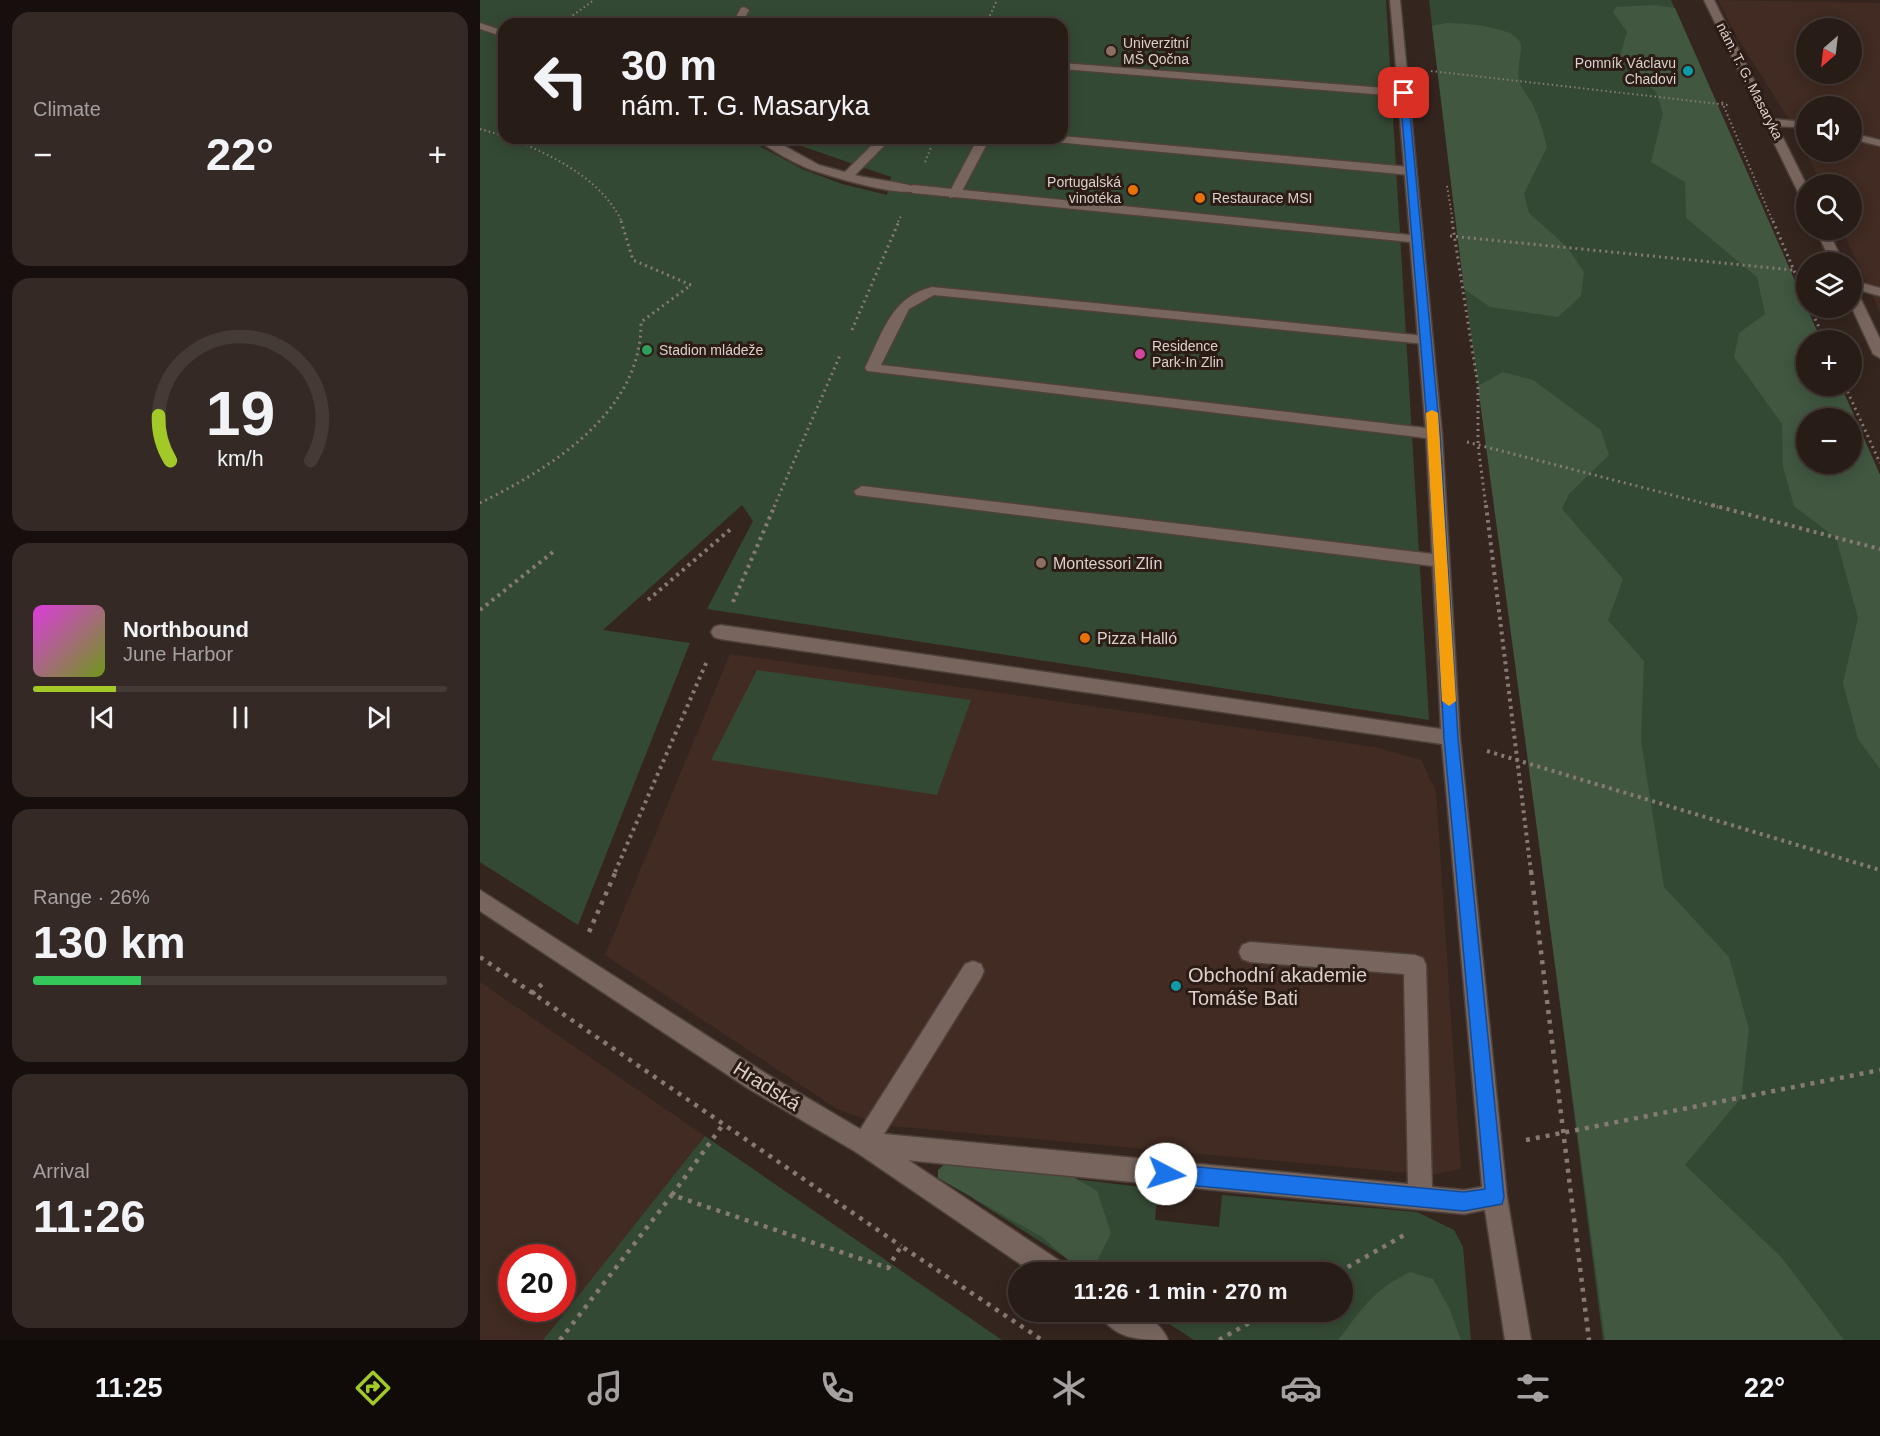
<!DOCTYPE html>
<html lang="en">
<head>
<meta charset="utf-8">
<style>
  body { margin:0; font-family:Helvetica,sans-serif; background:#342924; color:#f1f3f6; height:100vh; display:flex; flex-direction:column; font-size:22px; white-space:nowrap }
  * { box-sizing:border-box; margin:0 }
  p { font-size:20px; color:#a5a1a1 }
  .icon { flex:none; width:33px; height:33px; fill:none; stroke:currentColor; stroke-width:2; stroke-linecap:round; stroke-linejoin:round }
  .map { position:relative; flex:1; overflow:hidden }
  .sheet { display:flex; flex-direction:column; gap:12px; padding:12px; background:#160f0d; width:480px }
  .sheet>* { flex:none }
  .hud { position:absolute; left:18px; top:18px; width:570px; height:126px; border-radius:18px; box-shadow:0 3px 15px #0003,0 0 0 2px #443a36; background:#281c17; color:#f1f3f6; overflow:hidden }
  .needle { width:39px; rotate:208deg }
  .buttons { position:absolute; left:1316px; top:18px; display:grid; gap:12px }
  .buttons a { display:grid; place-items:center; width:66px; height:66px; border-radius:50%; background:#281c17; box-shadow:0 3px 15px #0003,0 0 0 2px #443a36; font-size:30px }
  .speed { position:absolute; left:18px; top:1244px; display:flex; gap:12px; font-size:30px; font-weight:700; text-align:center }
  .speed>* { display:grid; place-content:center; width:78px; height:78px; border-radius:50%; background:#281c17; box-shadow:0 3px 15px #0003,0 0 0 2px #443a36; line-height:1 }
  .speed .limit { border:9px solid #d22; background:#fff; color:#111 }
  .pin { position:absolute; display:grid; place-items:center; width:51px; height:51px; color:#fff; margin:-26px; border-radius:12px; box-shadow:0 3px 9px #0006 }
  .me { position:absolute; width:66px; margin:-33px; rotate:95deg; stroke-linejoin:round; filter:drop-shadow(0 0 4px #0008) }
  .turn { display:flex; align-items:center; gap:21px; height:126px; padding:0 24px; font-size:27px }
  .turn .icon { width:78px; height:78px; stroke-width:2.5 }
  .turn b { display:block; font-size:42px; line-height:51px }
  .big { font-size:45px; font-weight:600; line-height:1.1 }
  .sheet .tile { flex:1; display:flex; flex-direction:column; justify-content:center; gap:9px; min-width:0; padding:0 21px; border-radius:18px; background:#342924 }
  .sheet .dial { align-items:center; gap:0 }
  .dial svg { height:156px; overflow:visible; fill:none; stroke:#443a36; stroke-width:7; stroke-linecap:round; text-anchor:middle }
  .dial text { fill:#f1f3f6; stroke:none }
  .song { display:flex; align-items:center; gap:18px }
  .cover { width:72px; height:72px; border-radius:9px; background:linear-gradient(135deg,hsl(300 70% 55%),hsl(80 70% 35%)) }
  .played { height:6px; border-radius:3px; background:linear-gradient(90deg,#a2c928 20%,#443a36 20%) }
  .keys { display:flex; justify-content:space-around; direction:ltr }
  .heat { display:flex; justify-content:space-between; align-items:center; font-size:33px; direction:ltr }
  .charge { height:9px; border-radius:4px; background:linear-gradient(90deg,#34c759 26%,#443a36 0) }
  .trip { position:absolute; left:528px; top:1262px; width:345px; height:60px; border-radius:30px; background:#281c17; box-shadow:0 3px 15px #0003,0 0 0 2px #443a36; font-weight:600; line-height:60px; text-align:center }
  .menu { display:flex; height:96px; justify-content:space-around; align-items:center; background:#100b09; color:#a5a1a1 }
  .menu .icon { width:42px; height:42px }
  .menu .active { color:#a2c928 }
  .menu b { font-size:27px; color:#f1f3f6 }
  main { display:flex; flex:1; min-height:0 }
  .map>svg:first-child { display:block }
  .built { fill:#412b22; fill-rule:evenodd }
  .green { fill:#344934; fill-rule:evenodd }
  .forest { fill:#415740; fill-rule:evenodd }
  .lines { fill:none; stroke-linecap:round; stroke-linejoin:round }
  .lane-casing { stroke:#4e403b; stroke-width:3 }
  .street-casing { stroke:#4e403b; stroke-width:3 }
  .path-far3 { stroke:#877a75; stroke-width:2; stroke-dasharray:1.5 3; stroke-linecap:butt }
  .path-far2 { stroke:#877a75; stroke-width:3; stroke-dasharray:2 4; stroke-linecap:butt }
  .path-far1 { stroke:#877a75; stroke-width:4; stroke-dasharray:3 4.5; stroke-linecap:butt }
  .path { stroke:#877a75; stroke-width:4.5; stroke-dasharray:4 6; stroke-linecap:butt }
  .lane { fill:#78665e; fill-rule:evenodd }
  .street { fill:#78665e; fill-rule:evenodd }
  .route { fill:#1a73e8; stroke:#114b97; stroke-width:1.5 }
  .slow { fill:#f59e0b }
  .education-dot { fill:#8d6e63; stroke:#2b1c15; stroke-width:2 }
  .culture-dot { fill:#0f9aa8; stroke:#2b1c15; stroke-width:2 }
  .food-dot { fill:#e8710a; stroke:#2b1c15; stroke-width:2 }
  .leisure-dot { fill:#2e9e5b; stroke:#2b1c15; stroke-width:2 }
  .hotel-dot { fill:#d1479c; stroke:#2b1c15; stroke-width:2 }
  .labels { text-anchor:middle; stroke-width:6; stroke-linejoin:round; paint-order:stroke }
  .far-poi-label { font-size:14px; fill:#dbd0cc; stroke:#2b1c15; text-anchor:start }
  .far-street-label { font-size:14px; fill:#dbd0cc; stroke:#2b1c15 }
  .poi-label { font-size:16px; fill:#dbd0cc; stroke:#2b1c15; text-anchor:start }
  .near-poi-label { font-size:20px; fill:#dbd0cc; stroke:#2b1c15; text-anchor:start }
  .near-street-label { font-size:20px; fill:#dbd0cc; stroke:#2b1c15 }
</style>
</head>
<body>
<main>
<section class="sheet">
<div class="tile"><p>Climate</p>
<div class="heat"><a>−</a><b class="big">22°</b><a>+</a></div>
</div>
<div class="tile dial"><svg viewBox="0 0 100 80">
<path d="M14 69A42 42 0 1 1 86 69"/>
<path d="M14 69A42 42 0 0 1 8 46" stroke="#a2c928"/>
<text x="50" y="56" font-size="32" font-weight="700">19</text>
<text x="50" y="72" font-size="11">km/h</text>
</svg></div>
<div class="tile">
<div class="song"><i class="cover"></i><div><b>Northbound</b><p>June Harbor</p></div></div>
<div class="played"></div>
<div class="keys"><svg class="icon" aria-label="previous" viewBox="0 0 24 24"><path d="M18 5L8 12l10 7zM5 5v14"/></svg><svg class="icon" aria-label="pause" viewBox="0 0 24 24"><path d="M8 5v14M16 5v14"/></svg><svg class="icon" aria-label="next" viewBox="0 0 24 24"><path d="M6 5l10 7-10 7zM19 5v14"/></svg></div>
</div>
<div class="tile"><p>Range · 26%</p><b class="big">130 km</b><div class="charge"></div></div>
<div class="tile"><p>Arrival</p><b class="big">11:26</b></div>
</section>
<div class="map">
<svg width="1400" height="1340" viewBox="0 0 1400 1340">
  <rect width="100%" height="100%" fill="#35251f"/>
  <!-- built -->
  <g class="built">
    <path d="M 1238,0 L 1400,3 L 1400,312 L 1362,230 L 1371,230 L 1371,184 L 1341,184 L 1316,131 L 1257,37 ZM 1326,28 L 1371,28 L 1371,74 L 1326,74 ZM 1326,106 L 1371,106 L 1371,152 L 1326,152 Z"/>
    <polygon points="250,654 895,747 941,760 956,791 981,1169 951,1175 401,1125 357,1109 125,955"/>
    <path d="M 0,982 L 225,1136 L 63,1340 L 0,1340 ZM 32,1257 L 82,1257 L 82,1308 L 32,1308 Z"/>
  </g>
  <!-- green -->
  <g class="green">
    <path d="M 0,0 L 906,0 L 949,720 L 227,609 L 273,521 L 262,505 L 123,630 L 210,643 L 98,925 L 0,862 ZM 24,24 L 582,24 L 582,138 L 298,138 L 411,177 L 407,195 L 362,184 L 322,169 L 265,138 L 24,138 Z"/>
    <path d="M 949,0 L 1191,0 L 1341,340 L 1326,340 L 1326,386 L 1361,386 L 1400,475 L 1400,1340 L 1123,1340 L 1037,668 L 977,234 ZM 1326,418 L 1371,418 L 1371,464 L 1326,464 Z"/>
    <polygon points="277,670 491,700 457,795 231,760"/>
    <polygon points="225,1136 522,1340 63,1340"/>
    <polygon points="494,1167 678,1189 675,1220 739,1227 742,1195 937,1212 974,1230 983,1247 991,1340 714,1340 669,1311 862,1311 862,1272 608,1272 492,1198"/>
  </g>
  <!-- forest -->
  <g class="forest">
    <path d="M 1174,5 L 1195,8 L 1341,340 L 1326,340 L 1326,386 L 1361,386 L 1400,475 L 1400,769 L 1378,739 L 1363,683 L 1378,618 L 1356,538 L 1314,506 L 1303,467 L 1302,424 L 1254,357 L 1259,333 L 1285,314 L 1277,277 L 1206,218 L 1205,182 L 1171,162 L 1183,113 L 1176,92 L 1140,56 L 1147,32 L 1133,12 L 1136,7 ZM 1326,418 L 1371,418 L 1371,464 L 1326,464 Z"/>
    <path d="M 966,23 C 981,23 1033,26 1040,42 C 1044,51 1035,67 1040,83 C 1042,90 1048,96 1052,103 C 1059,117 1063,131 1067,147 L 1044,194 L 1049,213 L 1087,247 L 1104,272 L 1101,296 L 1078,317 L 1010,307 L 984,289 L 952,26 Z"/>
    <polygon points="1023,372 1053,380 1121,430 1129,455 1089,494 1082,509 1143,579 1128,620 1164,661 1161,740 1184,887 1249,957 1269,1029 1261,1098 1205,1165 1302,1258 1364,1340 1125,1340 998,386"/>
    <polygon points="467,1162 570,1163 617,1191 631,1233 615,1265 588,1260 562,1237 458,1178 458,1170"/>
    <path d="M 930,1272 L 953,1279 L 970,1310 L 981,1340 L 858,1340 C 882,1309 894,1289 930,1272 Z"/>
  </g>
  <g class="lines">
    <!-- lane casing -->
    <g class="lane-casing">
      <g id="lane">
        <polygon points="264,7 269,10 262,24 252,24 261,8"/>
        <polygon points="0,23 24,31 24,37 0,29"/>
        <polygon points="582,136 930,167 936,171 930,175 564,141 558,138"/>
        <path d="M 276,138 L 290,138 L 339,165 L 365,172 L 399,138 L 412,138 L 375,175 C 388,179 432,183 439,189 C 426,200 350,176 332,170 C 318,165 286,148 276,138 Z"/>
        <polygon points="498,138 510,138 480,195 470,198 468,195"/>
        <path d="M 452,287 L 945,336 L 952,340 L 945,344 L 454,295 L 429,309 L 401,365 L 954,429 L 962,434 L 954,439 L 387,371 L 385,368 C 402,334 411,297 452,287 Z"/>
        <polygon points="382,486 961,555 969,561 961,567 376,495 374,491"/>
        <polygon points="770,942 935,955 943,958 946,965 952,1187 984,1190 1015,1185 1024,1188 1027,1197 1024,1206 984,1214 384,1156 376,1152 372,1144 376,1136 485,964 493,961 501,964 504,971 501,978 404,1134 928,1184 924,974 770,962 762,959 759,952 762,945"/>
      </g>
    </g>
    <!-- street casing -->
    <g class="street-casing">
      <g id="street">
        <polygon points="910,0 920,0 962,434 980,738 1027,1197 1051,1340 1025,1340 1003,1197 962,744 240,639 234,637 231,632 234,627 240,625 961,729 946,434 930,242 433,193 427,189 433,185 930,235 918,96 582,69 582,63 918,89"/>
        <polygon points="1224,0 1234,0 1293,119 1326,122 1326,128 1297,126 1326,184 1326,200 1320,196"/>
        <polygon points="1371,133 1400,140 1400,146 1371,139"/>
        <polygon points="1336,230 1348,230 1363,262 1351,262"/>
        <polygon points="1371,280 1400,288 1400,296 1376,289 1400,339 1400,358 1393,354 1371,306"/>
        <polygon points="0,890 285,1073 392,1136 583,1263 587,1272 552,1272 376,1152 269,1089 0,911"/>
        <path d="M 619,1311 C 645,1311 676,1311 688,1340 C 662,1340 631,1340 619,1311 Z"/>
      </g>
    </g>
    <!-- path-far3 -->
    <g class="path-far3">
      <polyline points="89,18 114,0"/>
      <polyline points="506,24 517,0"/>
      <polyline points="951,71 1248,105"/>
      <polyline points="1242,102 1293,222"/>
      <polyline points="0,129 24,136"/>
      <path d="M 30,138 C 73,156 121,178 142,222"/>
      <polyline points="445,162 455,138"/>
      <polyline points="967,186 973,222"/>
      <polyline points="418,222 421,216"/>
    </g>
    <!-- path-far2 -->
    <g class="path-far2">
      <polyline points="141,221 153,260 211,285"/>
      <polyline points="972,221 998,386 998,445 1006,507"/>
      <polyline points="1293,221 1326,299"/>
      <polyline points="970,236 1313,270"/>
      <polyline points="1330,308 1345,340"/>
      <polyline points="372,330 419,221"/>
      <polyline points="1365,386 1400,463"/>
      <polyline points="987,442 1238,507"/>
      <path d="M 0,503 C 71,468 162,412 161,322 L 211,285"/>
      <polyline points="294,507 361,353"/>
    </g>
    <!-- path-far1 -->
    <g class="path-far1">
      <polyline points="1006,505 1051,872"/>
      <polyline points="1232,505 1400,549"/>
      <polyline points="168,600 252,528"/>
      <polyline points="253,602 295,505"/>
      <polyline points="0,610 73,552"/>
      <polyline points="1007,751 1400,870"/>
      <polyline points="135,872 227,661"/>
    </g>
    <!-- path -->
    <g class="path">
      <polyline points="1051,871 1109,1340"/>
      <polyline points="109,932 136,871"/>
      <polyline points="0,957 421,1246"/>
      <polyline points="52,994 64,982"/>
      <polyline points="1046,1140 1400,1070"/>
      <polyline points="192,1195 242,1126"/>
      <polyline points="859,1272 926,1234"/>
      <polyline points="80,1340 192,1195 408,1268 421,1246 562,1340"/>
      <polyline points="739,1340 790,1311"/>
    </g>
    <!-- lane -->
    <use href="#lane" class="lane"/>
    <!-- street -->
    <use href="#street" class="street"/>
  </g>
  <!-- route -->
  <polygon class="route" points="924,90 928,93 960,434 978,738 1024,1197 1022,1204 984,1211 686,1183 679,1180 676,1174 679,1167 686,1164 984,1192 1005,1189 964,738 948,434 920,93"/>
  <!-- slow -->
  <polygon class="slow" points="952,410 958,413 976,701 969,706 962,701 946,413"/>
  <!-- markers -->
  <g class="education-dot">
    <circle cx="631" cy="51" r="6"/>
    <circle cx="561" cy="563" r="6"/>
  </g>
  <g class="culture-dot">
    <circle cx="1208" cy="71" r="6"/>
    <circle cx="696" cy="986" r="6"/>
  </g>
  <g class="food-dot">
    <circle cx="653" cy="190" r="6"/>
    <circle cx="720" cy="198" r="6"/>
    <circle cx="605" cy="638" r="6"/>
  </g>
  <circle class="leisure-dot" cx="167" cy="350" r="6"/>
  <circle class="hotel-dot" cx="660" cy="354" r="6"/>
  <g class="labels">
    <!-- far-poi labels -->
    <g class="far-poi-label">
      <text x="643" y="48">Univerzitní<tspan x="643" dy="16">MŠ Qočna</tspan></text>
      <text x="1196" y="68" text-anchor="end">Pomník Václavu<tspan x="1196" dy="16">Chadovi</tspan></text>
      <text x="641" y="187" text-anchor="end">Portugalská<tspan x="641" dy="16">vinotéka</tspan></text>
      <text x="732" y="203">Restaurace MSI</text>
      <text x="672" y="351">Residence<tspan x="672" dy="16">Park-In Zlin</tspan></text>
      <text x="179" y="355">Stadion mládeže</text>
    </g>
    <!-- far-street labels -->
    <g class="far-street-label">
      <text transform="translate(1270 81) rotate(63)" y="5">nám. T. G. Masaryka</text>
    </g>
    <!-- poi labels -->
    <g class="poi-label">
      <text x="573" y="569">Montessori Zlín</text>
      <text x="617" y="644">Pizza Halló</text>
    </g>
    <!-- near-poi labels -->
    <g class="near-poi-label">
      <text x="708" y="982">Obchodní akademie<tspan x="708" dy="23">Tomáše Bati</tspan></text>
    </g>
    <!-- near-street labels -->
    <g class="near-street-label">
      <text transform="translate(287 1086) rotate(32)" y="7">Hradská</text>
    </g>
  </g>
</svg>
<div class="buttons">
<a><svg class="needle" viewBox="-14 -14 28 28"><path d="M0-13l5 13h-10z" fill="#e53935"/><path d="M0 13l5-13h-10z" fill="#a5a1a1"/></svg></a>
<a><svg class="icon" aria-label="sound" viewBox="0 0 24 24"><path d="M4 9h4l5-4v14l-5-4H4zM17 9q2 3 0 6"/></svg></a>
<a><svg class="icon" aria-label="search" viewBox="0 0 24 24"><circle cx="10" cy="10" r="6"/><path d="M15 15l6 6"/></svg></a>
<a><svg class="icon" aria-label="layers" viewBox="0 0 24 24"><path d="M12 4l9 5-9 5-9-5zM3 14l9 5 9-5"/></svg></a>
<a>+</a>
<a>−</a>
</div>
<div class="speed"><div class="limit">20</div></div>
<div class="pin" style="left:924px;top:93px;background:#d93025"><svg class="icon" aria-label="arrive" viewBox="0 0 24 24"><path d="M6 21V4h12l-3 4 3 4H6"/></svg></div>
<svg class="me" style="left:686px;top:1174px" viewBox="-20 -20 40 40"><circle r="19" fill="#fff"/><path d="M0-13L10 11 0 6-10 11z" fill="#1a73e8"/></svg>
<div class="trip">11:26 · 1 min · 270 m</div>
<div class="hud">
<div class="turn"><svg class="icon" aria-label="left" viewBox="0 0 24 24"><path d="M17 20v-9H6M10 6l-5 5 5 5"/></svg><div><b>30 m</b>nám. T. G. Masaryka</div></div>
</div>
</div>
</main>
<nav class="menu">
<b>11:25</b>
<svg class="icon active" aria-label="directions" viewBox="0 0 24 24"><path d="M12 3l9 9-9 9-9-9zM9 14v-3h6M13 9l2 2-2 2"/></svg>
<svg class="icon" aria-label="music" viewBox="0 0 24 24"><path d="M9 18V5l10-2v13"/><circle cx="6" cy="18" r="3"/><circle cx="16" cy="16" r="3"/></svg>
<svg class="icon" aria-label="phone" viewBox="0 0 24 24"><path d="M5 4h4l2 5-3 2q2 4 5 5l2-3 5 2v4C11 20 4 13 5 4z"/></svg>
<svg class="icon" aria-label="climate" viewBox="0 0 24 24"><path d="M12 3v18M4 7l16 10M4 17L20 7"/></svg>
<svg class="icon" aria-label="car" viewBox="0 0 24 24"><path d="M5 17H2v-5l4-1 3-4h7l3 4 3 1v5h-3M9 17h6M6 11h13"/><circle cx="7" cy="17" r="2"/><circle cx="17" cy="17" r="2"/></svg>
<svg class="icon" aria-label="filters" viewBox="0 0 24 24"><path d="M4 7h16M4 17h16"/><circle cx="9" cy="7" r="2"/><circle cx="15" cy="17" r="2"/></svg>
<b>22°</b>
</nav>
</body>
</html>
